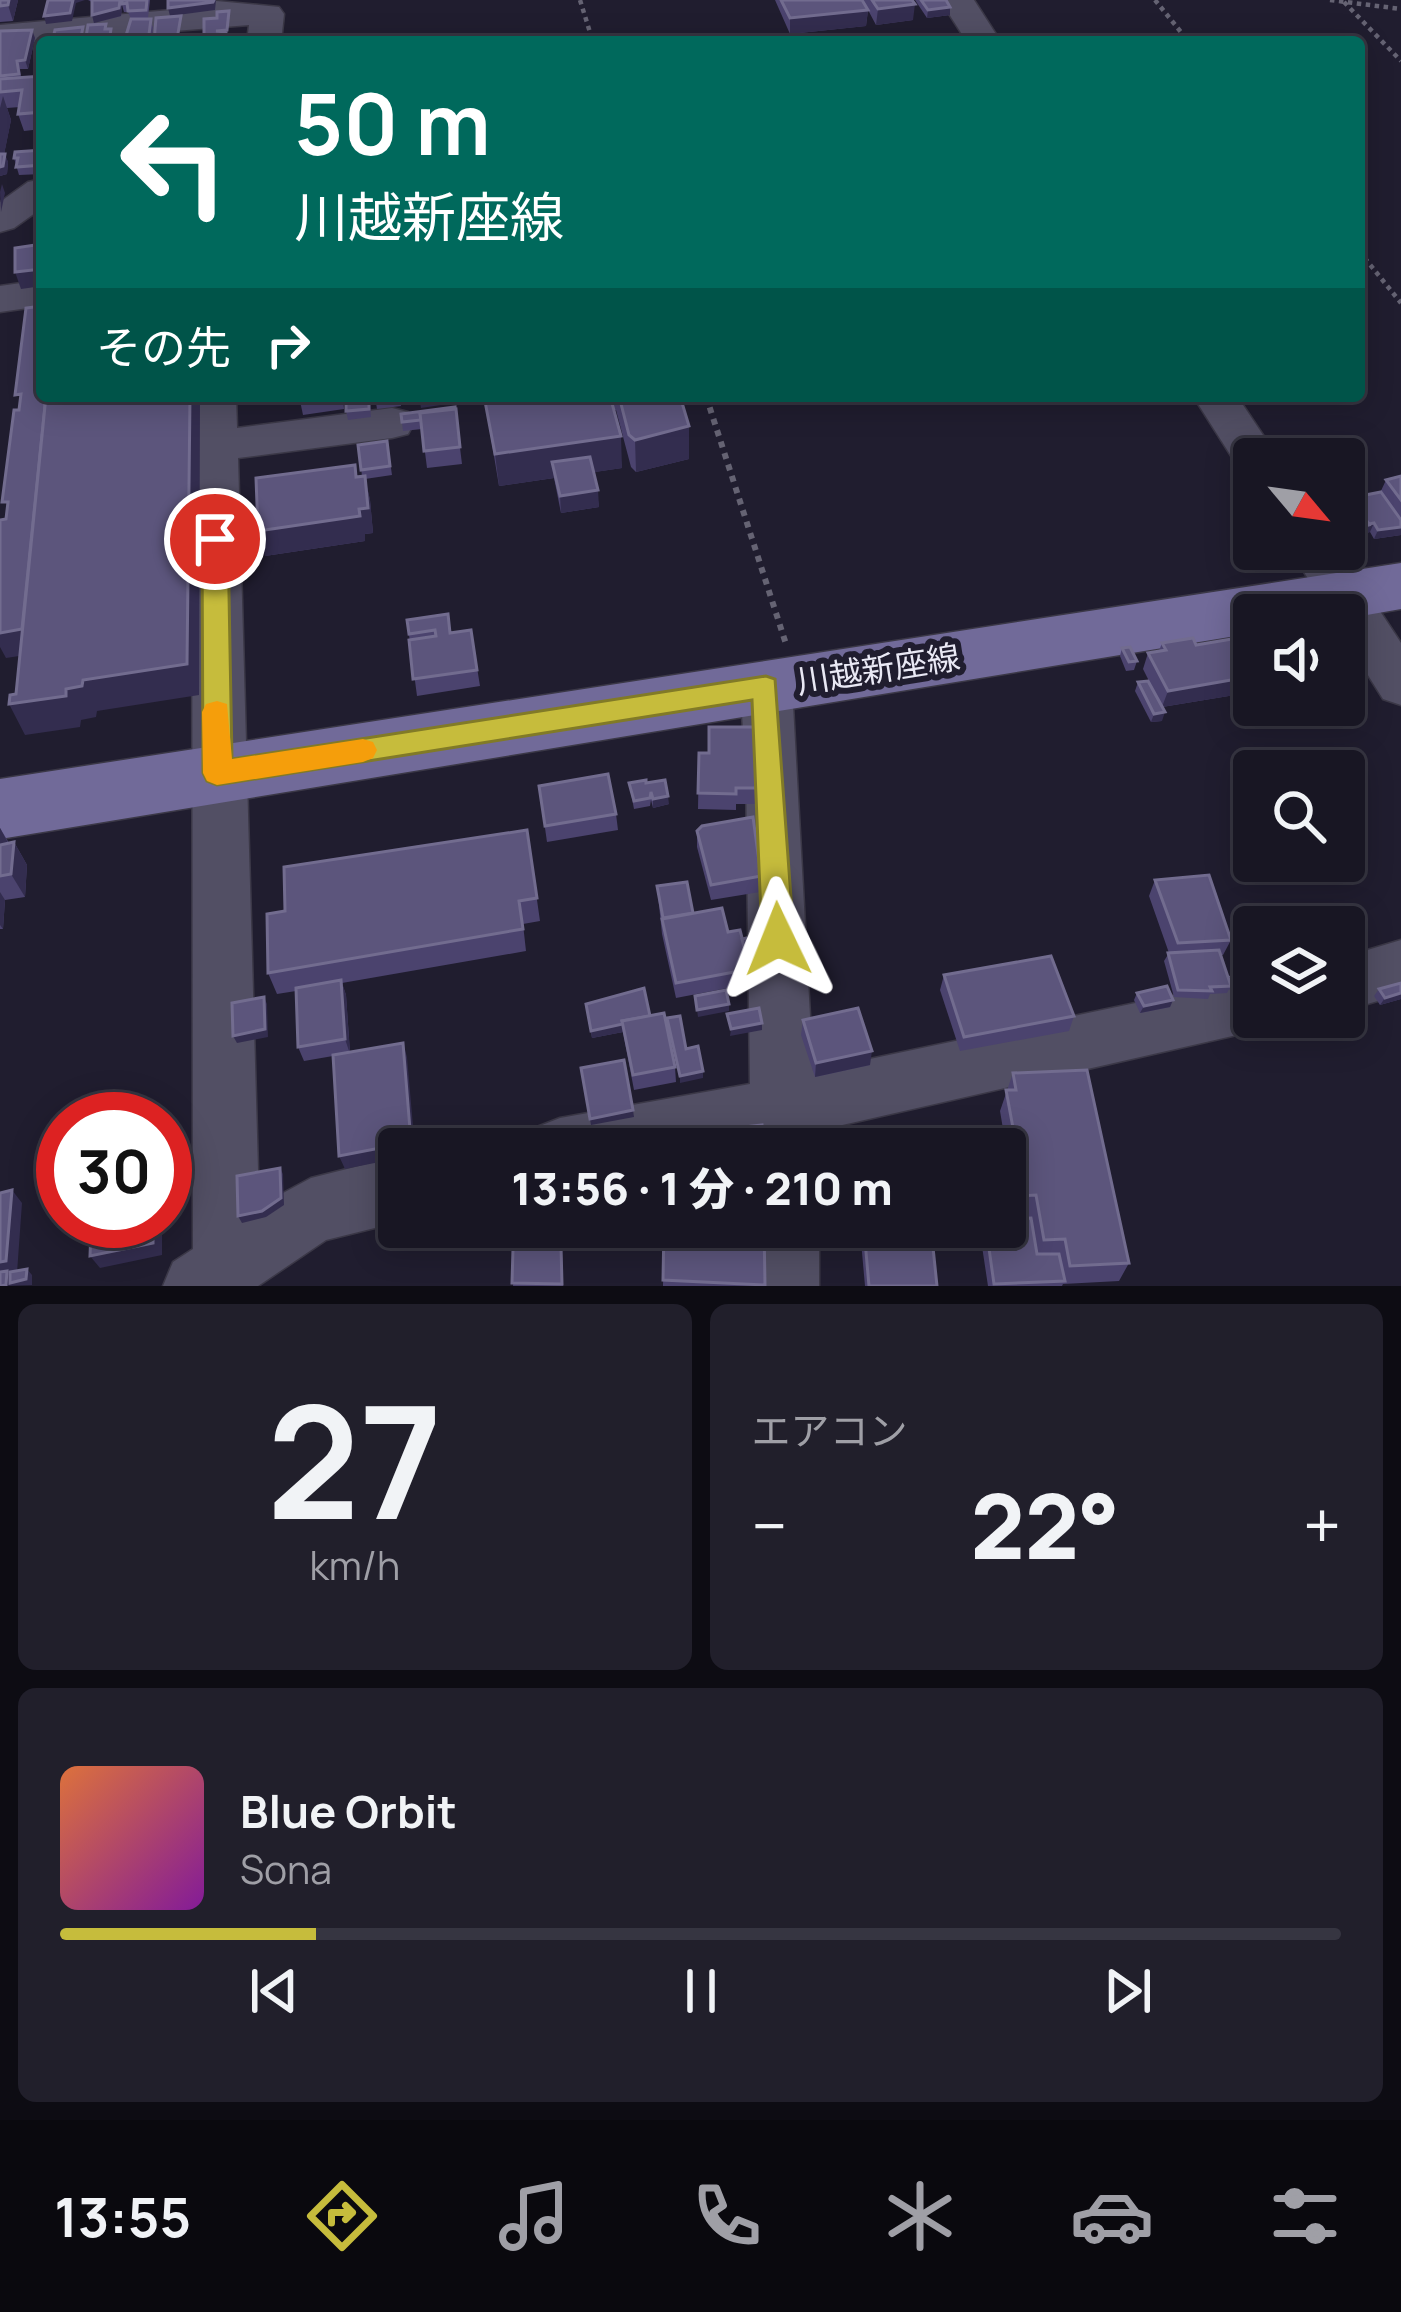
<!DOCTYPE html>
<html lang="ja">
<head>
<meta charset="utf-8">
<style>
  body { margin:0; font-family:Manrope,"Noto Sans JP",sans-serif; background:#211f2b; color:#f1f3f6; height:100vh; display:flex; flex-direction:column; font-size:45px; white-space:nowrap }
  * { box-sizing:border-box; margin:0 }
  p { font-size:39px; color:#9f9fa6 }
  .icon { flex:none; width:66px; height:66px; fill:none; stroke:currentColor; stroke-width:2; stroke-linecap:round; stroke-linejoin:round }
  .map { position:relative; height:1286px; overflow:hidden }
  .drawer { display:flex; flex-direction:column; gap:18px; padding:18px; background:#0d0c13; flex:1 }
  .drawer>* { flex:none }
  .top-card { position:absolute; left:36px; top:36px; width:1329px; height:366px; border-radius:12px; box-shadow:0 6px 30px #0003,0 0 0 3px #363541; background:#00695c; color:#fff; overflow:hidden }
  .needle { width:78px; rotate:119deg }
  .tools { position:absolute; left:1233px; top:438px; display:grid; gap:24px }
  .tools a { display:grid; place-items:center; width:132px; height:132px; border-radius:12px; background:#181623; box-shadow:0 6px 30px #0003,0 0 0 3px #363541; font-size:60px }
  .speed { position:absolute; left:36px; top:1092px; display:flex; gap:24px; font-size:60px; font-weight:700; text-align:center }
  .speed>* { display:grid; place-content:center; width:156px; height:156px; border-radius:50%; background:#181623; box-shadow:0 6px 30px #0003,0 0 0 3px #363541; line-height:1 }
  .speed .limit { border:18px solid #d22; background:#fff; color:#111 }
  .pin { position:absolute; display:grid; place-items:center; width:102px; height:102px; color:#fff; margin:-51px; border:6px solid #fff; border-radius:50%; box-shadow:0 3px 12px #0007 }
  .me { position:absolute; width:132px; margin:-66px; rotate:358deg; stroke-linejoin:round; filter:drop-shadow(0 0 9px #0008) }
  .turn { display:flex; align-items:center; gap:42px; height:252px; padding:0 60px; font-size:54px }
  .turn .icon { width:156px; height:156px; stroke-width:2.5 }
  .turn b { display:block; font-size:84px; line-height:102px }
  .then { display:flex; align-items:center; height:114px; padding:0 60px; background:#0003; gap:24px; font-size:45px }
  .big { font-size:90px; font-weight:800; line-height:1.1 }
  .drawer .card { flex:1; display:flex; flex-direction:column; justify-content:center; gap:18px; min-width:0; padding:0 42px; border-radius:18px; background:#211f2b }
  .drawer .dial { align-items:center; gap:0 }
  .dial b { font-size:156px; line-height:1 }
  .song { display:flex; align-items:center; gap:36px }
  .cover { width:144px; height:144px; border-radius:18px; background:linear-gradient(135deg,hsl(20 70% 55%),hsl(290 70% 35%)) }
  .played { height:12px; border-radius:6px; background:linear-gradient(90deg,#c6bc3c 20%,#363541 20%) }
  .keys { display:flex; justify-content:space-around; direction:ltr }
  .heat { display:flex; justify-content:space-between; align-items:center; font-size:66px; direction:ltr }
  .drawer .tiles { flex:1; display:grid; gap:18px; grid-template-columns:1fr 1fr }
  .card:last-child { grid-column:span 2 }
  .trip { position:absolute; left:378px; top:1128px; width:648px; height:120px; border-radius:12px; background:#181623; box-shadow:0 6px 30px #0003,0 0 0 3px #363541; font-weight:800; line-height:120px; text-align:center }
  .tab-bar { display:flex; height:192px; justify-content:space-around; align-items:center; background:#0a090e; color:#9f9fa6 }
  .tab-bar .icon { width:84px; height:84px }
  .tab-bar .selected { color:#c6bc3c }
  .tab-bar b { font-size:54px; color:#f1f3f6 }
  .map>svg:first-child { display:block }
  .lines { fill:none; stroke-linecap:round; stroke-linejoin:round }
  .minor-casing { stroke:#3b3847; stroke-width:3 }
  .major-casing { stroke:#3b3847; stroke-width:3 }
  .path-far1 { stroke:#656373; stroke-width:4.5; stroke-dasharray:4.5 4.5; stroke-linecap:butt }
  .path { stroke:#656373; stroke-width:6; stroke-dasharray:6 6; stroke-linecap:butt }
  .minor { fill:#524f64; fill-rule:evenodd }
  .major { fill:#716a99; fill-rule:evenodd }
  .wall { fill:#4b436e }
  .shaded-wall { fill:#332d4f }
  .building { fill:#5c557c; stroke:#726c8f; stroke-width:3 }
  .route { fill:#c6bc3c; stroke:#817a27; stroke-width:3 }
  .slow { fill:#f59e0b }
  .labels { text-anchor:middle; stroke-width:12; stroke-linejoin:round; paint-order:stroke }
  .street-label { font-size:33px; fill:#e9e8f4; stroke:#201d2f }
</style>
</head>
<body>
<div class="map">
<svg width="1401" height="1286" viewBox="0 0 1401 1286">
  <rect width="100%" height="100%" fill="#201d2f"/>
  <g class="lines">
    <!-- minor casing -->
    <g class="minor-casing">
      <g id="minor">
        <polygon points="206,0 279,7 284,14 281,42 247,42 249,25 0,45 0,25 205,7"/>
        <polygon points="940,0 974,0 1001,42 967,42"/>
        <polygon points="42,179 42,208 14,228 0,232 0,202 28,182"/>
        <polygon points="42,280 42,306 0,312 0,286"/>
        <polygon points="192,396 236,396 237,428 392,408 408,412 414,423 408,434 392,438 238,458 259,1206 311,1178 399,1156 399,1222 326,1240 258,1286 163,1286 173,1262 193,1249"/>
        <polygon points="1193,396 1237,396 1279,459 1254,459 1254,474 1240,470"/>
        <polygon points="1290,549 1339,549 1401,643 1401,705 1383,699 1344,637 1344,615 1330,615"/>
        <polygon points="766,667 784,673 792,687 813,1071 1254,978 1254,1017 1280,1017 1276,1026 816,1131 817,1149 751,1149 751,1144 727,1149 527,1149 537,1127 560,1118 750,1084 746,770 740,687 748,673"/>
        <polygon points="1401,940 1401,994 1344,1011 1344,957"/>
        <rect x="751" y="1227" width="68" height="59"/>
      </g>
    </g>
    <!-- major casing -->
    <g class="major-casing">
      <polygon id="major" points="1401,563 1401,609 1344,619 1344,615 1254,615 1254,633 0,839 0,779"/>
    </g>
    <!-- path-far1 -->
    <g class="path-far1">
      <polyline points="580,0 593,42"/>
      <polyline points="1155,0 1189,42"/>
      <polyline points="1330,0 1401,9"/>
      <polyline points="1344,2 1401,61"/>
      <polyline points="1359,251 1401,303"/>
    </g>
    <!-- path -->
    <polyline class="path" points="706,396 786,644"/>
    <!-- minor -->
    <use href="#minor" class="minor"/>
    <!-- major -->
    <use href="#major" class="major"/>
  </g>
  <!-- wall -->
  <g class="wall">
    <polygon points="0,0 18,0 13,21 0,22"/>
    <polygon points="88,0 150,0 148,18 153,27 152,42 124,42 131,19 128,12 124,12 122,5 121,16 94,23 92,15 92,2"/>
    <polygon points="775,0 912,0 913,20 876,25 868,10 866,26 790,34"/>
    <polygon points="915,0 946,0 950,7 950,15 927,18"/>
    <polygon points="32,30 35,38 28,69 20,69 21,77 42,76 42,129 24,131 18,114 20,107 7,108 11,120 4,154 8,162 7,174 0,176 0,31"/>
    <polygon points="42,150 42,174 19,175 14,158"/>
    <polygon points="228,396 259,396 259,400 230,404"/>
    <polygon points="299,396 343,396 344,409 303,415"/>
    <polygon points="361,396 400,396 401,406 377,409 376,403 370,404 371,417 348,420 346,411"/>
    <polygon points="484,396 680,396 689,459 636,472 631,467 616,410 614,411 622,468 594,472 599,507 561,513 554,478 499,486"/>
    <polygon points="455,407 462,464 427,468 422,429 403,431 401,414"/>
    <polygon points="387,441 392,475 365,479 370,500 373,533 365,534 365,541 265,556 355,465 357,477 362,476 358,445"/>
    <polygon points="1401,476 1401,535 1374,539 1370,532 1366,533 1362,542 1344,547 1344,493 1349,499 1380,493 1386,480"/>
    <polygon points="407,620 451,633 471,630 480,686 417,696"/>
    <polygon points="1162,643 1196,645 1253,692 1162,707 1143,669 1148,653 1159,651"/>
    <polygon points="1122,648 1137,661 1134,670 1126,671 1120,656"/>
    <polygon points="1138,682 1162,721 1151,722 1135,691"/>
    <polygon points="760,727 758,804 736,804 736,810 698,809 699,753 709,753"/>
    <polygon points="629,783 646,783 669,804 653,808 651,800 650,806 634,809"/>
    <polygon points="539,786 616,814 618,830 547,842"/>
    <polygon points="0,828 9,843 14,842 27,865 25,897 5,900 3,929 0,929"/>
    <polygon points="527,830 540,921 523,924 526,951 342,983 346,995 350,1052 407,1057 345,1169 333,1056 304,1061 298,1047 296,991 277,994 268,973 285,911"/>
    <polygon points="697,831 761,876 760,892 711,900 697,847"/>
    <polygon points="1155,880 1231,940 1223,955 1221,955 1229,981 1231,977 1247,988 1231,992 1229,989 1227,993 1210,994 1208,999 1174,997 1164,961 1169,953 1149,896"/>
    <polygon points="657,886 693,913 742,939 751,959 751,966 749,967 749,984 676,998 662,934"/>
    <polygon points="944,975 1074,1016 1069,1031 960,1051 940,990"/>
    <polygon points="1401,983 1401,999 1380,1005 1374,996 1379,989"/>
    <polygon points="1137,993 1173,1000 1170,1007 1140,1013 1134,1000"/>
    <polygon points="586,1004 650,1016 675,1067 676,1082 634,1090 623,1032 592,1038"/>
    <polygon points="803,1020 870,1065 815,1077 801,1035"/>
    <polygon points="1013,1073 1129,1263 1119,1281 1063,1284 1062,1286 988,1286 980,1233 982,1227 1005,1227 1029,1218 1028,1214 1012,1214 1011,1212 1005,1213 1005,1158 1007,1153 1000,1111"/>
    <polygon points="514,1227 576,1227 576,1250 562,1251 563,1286 513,1286 516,1249"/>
    <polygon points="664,1227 764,1227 765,1286 663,1286"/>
    <polygon points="864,1229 937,1286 865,1286 861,1241"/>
  </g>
  <!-- shaded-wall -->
  <g class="shaded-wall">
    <polygon points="9,0 18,0 13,21 8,5"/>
    <polygon points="73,0 85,0 76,3 72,21 46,24 44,16"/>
    <polygon points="120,0 123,0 121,16 94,23 92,15"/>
    <polygon points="216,0 215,10 170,16 168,8"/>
    <polygon points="915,4 913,20 876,25 878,9"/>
    <polygon points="950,7 950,15 927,18 928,10"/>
    <polygon points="868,10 866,26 790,34 790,18"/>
    <polygon points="32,30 35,38 28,69 25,60"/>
    <polygon points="3,96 11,120 3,160 0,153 0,108"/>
    <polygon points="5,154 8,162 7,174 0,176 0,167"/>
    <polygon points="2,184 5,193 1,212 0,192"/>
    <polygon points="42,269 42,286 21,289 15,272"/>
    <polygon points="190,396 200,396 199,695 97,711 96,717 81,720 80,727 25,735 9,704 66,689 83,680"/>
    <polygon points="419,396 453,396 454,403 421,408"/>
    <polygon points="689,426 689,459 636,472 635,440"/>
    <polygon points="621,436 622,468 556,478 552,462 554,478 499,486 495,454"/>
    <polygon points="365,476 370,500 373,533 365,534 365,541 265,556 258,531 359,509"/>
    <polygon points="598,490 599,507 561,513 560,496"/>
    <polygon points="1374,523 1370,532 1366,533 1362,542 1344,547 1344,532"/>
    <polygon points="1401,527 1401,535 1374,539 1378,530"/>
    <polygon points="27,629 39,653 6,658 0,647 0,633"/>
    <polygon points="1254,676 1253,692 1162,707 1168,691"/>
    <polygon points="1165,712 1162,721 1151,722 1154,714"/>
    <polygon points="668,796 669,804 653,808 653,799"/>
    <polygon points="0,828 11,848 0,854"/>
    <polygon points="14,842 27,865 25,897 11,874"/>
    <polygon points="0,892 5,900 3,929 0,925"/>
    <polygon points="341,980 346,995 350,1054 345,1039"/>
    <polygon points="1251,981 1247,988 1231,992 1235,985"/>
    <polygon points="1401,993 1401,999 1380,1005 1385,998"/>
    <polygon points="264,997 267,1004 268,1037 237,1043 233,1036"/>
    <polygon points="1173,1000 1170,1007 1140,1013 1144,1006"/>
    <polygon points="729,1004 729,1011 698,1017 697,1010"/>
    <polygon points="762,1023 762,1030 730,1036 731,1029"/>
    <polygon points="622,1024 623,1032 592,1038 591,1031"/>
    <polygon points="403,1043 407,1057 415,1149 399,1149 399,1158 345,1169 339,1156"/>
    <polygon points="872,1051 870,1065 815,1077 816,1063"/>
    <polygon points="703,1071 703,1078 680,1083 680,1076"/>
    <polygon points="633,1110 634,1117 591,1125 590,1119"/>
    <polygon points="185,1158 189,1165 189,1177 169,1181 165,1174"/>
    <polygon points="280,1168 283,1174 284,1205 266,1217 242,1223 238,1216"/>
    <polygon points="12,1190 22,1203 17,1273 27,1269 32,1275 32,1285 0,1286 0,1262"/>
    <polygon points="153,1221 162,1221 162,1255 100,1268 90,1256"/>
  </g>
  <!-- building -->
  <g class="building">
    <polygon points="0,0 9,0 8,5 0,6"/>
    <polygon points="48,0 73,0 70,13 44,16"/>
    <polygon points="92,0 120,0 119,8 92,15"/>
    <polygon points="122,0 147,0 146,10 128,11 127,3 122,4"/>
    <polygon points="168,0 214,0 213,2 168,8"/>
    <polygon points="781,0 862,0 868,10 790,18"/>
    <polygon points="872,0 912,0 915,4 878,9"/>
    <polygon points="921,0 946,0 950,7 928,10"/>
    <polygon points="229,11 227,30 216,31 226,32 225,42 195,42 196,37 204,37 204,19 217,18 217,12"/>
    <polygon points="181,16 177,39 191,38 190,42 154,42 156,18"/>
    <polygon points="131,19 151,19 148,42 124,42"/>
    <polygon points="106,24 105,29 111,29 109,42 52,42 55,30 83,27 81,37 86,37 88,25"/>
    <polygon points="32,30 25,60 17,61 19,74 0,76 0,31"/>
    <polygon points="42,76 42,112 18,114 22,90 0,92 0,79"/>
    <polygon points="42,150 42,165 16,167 18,158 14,158 15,152"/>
    <polygon points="0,154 5,154 3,166 0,167"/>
    <polygon points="42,244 42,269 15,272 15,248"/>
    <polygon points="42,306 42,396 46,396 22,629 0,633 0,520 6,519 8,502 2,502 14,410 19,410 21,394 15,395 26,308"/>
    <polygon points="46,396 190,396 187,664 83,680 82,686 66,689 66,696 9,704 10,695 16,694"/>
    <polygon points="369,396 369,409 346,411 346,399"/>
    <polygon points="484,396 610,396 621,436 495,454"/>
    <polygon points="619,396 680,396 689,426 635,440 629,435"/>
    <polygon points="455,407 455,409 420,413 421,420 402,422 401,414"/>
    <polygon points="456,409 460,447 424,451 420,413"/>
    <polygon points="387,441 390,466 361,470 358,445"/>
    <polygon points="590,457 598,490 560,496 552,462"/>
    <polygon points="355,465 356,477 365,476 368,508 359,509 360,516 258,531 256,478"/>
    <polygon points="1401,476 1401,500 1386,480"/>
    <polygon points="1381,492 1401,520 1401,527 1378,530 1374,523 1369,524 1350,498"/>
    <polygon points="1344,493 1369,525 1344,532"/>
    <polygon points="448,614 450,633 471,630 477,670 413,679 409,640 436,636 435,630 409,634 407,620"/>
    <polygon points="1193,638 1196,645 1238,638 1254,666 1254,676 1168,691 1148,653 1166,650 1162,643"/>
    <polygon points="1130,647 1137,661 1129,662 1122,648"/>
    <polygon points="1148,681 1165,712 1154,714 1138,682"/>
    <polygon points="709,727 760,727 758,788 736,788 736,794 698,793 699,753 709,753"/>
    <polygon points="608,774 616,814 545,826 539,786"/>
    <polygon points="646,780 646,783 665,780 668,796 653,799 651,792 650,798 634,801 629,783"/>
    <polygon points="753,817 761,876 711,885 697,831 702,826"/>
    <polygon points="527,830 537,898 519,901 523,929 268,973 267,914 285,911 284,867"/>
    <polygon points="14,842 11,874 0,876 0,845"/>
    <polygon points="1209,875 1231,940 1178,943 1155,880"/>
    <polygon points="687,882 693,913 663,918 657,886"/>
    <polygon points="722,908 728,932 740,930 750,969 676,983 662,919"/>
    <polygon points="746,938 751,959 747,959 742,939"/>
    <polygon points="1219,950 1231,986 1210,987 1212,991 1178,990 1168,953"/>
    <polygon points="1051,956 1074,1016 964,1037 944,975"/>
    <polygon points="1247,973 1251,981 1235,985 1231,977"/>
    <polygon points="341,980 345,1039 298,1047 296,988"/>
    <polygon points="1401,983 1401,993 1385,998 1379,989"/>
    <polygon points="1167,986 1173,1000 1144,1006 1137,993"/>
    <polygon points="644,988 650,1016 622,1021 623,1024 591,1031 586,1004"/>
    <polygon points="726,990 729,1004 697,1010 695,996"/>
    <polygon points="264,997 265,1029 233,1036 232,1003"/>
    <polygon points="759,1008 762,1023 731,1029 727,1014"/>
    <polygon points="858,1008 872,1051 816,1063 803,1020"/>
    <polygon points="664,1013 675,1067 633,1075 622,1021"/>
    <polygon points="680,1016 686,1049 698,1046 703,1071 680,1076 667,1018"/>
    <polygon points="403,1043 411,1142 339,1156 333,1055"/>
    <polygon points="624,1060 633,1110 590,1119 581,1068"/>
    <polygon points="1087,1070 1129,1263 1070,1266 1065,1239 1044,1240 1036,1195 1019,1196 1010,1144 1016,1144 1006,1090 1016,1090 1013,1073"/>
    <polygon points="762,1125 763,1149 666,1149 666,1136"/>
    <polygon points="185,1158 184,1171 165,1174 165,1162"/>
    <polygon points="1005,1159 1006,1159 1014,1206 1005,1206"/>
    <polygon points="280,1168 281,1198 262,1211 238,1216 237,1176"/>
    <polygon points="12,1190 6,1261 0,1262 0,1193"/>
    <polygon points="1031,1218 1037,1254 1059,1254 1065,1281 994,1284 986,1227 1005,1227 1005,1219"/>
    <polygon points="88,1221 153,1221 153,1243 90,1256 91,1230 87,1230"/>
    <polygon points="514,1227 574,1227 574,1238 513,1240"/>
    <polygon points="664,1227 764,1227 765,1285 663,1280"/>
    <polygon points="931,1228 937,1286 869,1286 864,1229"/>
    <polygon points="561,1247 562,1284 512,1283 513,1249"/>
    <polygon points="27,1269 26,1279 10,1283 10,1272"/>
    <polygon points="7,1271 6,1285 0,1286 0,1272"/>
  </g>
  <!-- route -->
  <polygon class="route" points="215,530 228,539 232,759 766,676 775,679 794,939 789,949 778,953 767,949 762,939 752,700 217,785 207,781 203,773 202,539"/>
  <!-- slow -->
  <polygon class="slow" points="217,701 227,704 232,759 363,739 373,742 377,750 373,758 363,762 217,785 207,781 203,773 202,712 206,704"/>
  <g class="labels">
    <!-- street labels -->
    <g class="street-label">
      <text transform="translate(878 669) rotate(-9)" y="12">川越新座線</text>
    </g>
  </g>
</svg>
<div class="tools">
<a><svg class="needle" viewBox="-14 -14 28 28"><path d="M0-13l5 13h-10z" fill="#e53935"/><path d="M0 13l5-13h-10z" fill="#9f9fa6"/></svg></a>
<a><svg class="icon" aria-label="sound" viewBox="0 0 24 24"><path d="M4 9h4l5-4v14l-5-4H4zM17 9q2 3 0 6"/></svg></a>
<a><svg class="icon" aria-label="search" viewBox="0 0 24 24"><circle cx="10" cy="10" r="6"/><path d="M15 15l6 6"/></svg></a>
<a><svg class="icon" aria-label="layers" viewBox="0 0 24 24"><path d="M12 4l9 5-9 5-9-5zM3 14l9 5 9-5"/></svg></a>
</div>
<div class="speed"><div class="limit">30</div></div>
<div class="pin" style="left:215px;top:539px;background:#d93025"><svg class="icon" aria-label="arrive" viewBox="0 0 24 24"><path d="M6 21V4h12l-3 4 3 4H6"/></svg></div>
<svg class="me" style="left:778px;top:939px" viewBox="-20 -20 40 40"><path d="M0-17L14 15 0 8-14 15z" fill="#c6bc3c" stroke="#fff" stroke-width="4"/></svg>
<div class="trip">13:56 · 1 分 · 210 m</div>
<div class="top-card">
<div class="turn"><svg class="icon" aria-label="left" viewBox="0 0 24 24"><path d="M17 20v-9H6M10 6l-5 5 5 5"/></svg><div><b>50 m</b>川越新座線</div></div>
<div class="then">その先<svg class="icon" aria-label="right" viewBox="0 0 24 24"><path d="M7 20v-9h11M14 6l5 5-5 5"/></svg></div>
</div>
</div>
<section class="drawer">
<div class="tiles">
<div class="card dial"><b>27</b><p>km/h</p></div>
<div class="card"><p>エアコン</p>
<div class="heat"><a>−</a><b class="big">22°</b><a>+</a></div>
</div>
<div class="card">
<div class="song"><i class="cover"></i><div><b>Blue Orbit</b><p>Sona</p></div></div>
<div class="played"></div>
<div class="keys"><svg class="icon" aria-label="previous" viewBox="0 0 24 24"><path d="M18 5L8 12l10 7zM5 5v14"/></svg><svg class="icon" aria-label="pause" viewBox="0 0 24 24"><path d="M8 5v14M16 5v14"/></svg><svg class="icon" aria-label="next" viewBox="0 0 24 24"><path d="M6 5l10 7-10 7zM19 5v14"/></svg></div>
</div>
</div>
</section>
<nav class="tab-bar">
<b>13:55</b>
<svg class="icon selected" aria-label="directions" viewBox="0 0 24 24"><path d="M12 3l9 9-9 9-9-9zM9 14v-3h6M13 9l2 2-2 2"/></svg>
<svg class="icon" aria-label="music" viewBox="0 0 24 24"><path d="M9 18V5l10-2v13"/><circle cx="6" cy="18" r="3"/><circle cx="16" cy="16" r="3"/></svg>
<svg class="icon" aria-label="phone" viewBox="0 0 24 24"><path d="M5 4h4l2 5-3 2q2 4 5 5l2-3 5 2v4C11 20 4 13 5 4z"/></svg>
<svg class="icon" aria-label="climate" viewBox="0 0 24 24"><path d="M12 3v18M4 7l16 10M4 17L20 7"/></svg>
<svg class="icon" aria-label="car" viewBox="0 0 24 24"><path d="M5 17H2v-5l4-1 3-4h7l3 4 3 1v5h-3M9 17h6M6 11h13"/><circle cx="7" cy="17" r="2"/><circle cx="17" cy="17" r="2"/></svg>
<svg class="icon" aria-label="filters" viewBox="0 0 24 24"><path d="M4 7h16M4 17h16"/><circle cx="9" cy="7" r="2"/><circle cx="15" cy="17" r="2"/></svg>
</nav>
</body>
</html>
